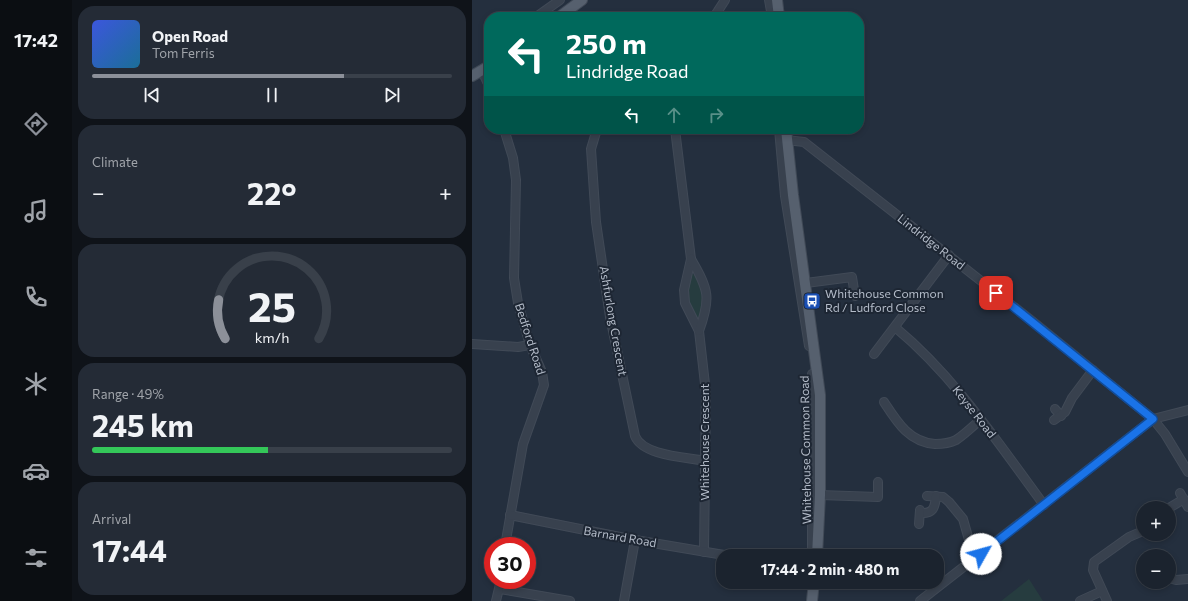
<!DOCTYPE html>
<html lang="en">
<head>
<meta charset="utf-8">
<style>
  body { margin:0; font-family:Commissioner,sans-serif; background:#242b36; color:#f1f3f6; height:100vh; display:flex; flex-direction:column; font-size:15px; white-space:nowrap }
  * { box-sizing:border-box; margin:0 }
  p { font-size:13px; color:#a0a4aa }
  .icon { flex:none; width:22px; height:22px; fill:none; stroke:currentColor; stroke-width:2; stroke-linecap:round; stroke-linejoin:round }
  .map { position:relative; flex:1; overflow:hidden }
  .drawer { display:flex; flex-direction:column; gap:6px; padding:6px; background:#0f1319; width:400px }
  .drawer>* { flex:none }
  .top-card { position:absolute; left:12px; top:12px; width:380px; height:122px; border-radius:16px; box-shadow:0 2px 6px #0003,0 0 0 1px #39404a; background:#00695c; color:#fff; overflow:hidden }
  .tools { position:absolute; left:664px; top:501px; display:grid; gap:8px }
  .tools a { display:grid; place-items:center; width:40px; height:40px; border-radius:50%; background:#1b232e; box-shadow:0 2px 6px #0003,0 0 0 1px #39404a; font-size:20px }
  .speed { position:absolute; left:12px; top:537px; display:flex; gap:8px; font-size:20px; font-weight:700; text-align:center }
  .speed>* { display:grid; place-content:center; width:52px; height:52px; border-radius:50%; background:#1b232e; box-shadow:0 2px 6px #0003,0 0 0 1px #39404a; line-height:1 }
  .speed .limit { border:6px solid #d22; background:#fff; color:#111 }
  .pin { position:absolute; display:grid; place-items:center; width:34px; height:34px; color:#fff; margin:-17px; border-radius:8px; box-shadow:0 2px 6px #0006 }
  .me { position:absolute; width:44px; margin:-22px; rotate:52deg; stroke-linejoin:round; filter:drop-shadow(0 0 3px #0008) }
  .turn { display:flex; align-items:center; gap:14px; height:84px; padding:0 16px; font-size:18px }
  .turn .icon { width:52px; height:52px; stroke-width:2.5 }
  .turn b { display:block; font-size:28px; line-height:34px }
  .lanes { display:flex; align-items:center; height:38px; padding:0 16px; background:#0003; justify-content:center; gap:20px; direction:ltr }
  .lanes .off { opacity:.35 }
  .big { font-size:30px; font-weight:700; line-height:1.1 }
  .drawer .tile { flex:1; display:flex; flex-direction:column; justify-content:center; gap:6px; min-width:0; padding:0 14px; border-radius:16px; background:#242b36 }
  .drawer .dial { align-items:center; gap:0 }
  .dial svg { height:104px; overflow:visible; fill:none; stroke:#39404a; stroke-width:7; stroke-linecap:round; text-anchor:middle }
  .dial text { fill:#f1f3f6; stroke:none }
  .song { display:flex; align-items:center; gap:12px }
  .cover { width:48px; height:48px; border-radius:6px; background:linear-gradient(135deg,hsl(230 70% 55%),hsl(200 70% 35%)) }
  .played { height:4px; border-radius:2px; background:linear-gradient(90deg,#8c9099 70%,#39404a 70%) }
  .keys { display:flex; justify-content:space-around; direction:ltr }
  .heat { display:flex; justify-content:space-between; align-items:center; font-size:22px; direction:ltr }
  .charge { height:6px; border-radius:3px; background:linear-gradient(90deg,#34c759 49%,#39404a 0) }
  .trip { position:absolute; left:244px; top:549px; width:228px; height:40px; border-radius:16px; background:#1b232e; box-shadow:0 2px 6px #0003,0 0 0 1px #39404a; font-weight:700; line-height:40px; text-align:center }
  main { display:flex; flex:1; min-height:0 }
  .dock { display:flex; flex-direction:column; width:72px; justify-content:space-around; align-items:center; background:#0b0e12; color:#a0a4aa }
  .dock .icon { width:28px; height:28px }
  .dock .on { color:#8c9099 }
  .dock b { font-size:18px; color:#f1f3f6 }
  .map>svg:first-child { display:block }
  .green { fill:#263c3f }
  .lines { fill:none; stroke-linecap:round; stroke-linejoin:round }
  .minor-casing { stroke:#414a57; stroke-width:10 }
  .major-casing { stroke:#414a57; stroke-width:12 }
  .minor { stroke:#38414e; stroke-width:8 }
  .major { stroke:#56606e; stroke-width:10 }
  .route-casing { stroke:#114b97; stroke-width:10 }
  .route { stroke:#1a73e8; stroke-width:7 }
  .labels { text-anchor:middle; stroke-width:4; stroke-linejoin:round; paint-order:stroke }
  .street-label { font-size:12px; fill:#b4bcc9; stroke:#1d2633 }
  .poi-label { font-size:12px; fill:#b4bcc9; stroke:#1d2633; text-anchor:start }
</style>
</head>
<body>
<main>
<nav class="dock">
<b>17:42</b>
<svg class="icon on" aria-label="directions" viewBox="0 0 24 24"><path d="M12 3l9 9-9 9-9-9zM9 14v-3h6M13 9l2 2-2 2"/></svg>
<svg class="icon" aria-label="music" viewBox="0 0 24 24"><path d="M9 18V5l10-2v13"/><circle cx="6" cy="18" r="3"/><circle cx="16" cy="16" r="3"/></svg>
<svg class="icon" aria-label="phone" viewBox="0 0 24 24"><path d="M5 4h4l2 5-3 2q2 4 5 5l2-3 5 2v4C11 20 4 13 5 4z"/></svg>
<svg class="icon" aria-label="climate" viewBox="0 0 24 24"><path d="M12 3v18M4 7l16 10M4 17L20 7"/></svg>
<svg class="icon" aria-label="car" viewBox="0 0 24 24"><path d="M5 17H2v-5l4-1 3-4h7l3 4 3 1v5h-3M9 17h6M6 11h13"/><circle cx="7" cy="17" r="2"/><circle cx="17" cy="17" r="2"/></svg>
<svg class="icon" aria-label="filters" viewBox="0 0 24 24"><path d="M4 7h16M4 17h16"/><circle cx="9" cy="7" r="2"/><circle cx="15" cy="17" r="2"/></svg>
</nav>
<section class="drawer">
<div class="tile">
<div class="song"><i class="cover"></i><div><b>Open Road</b><p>Tom Ferris</p></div></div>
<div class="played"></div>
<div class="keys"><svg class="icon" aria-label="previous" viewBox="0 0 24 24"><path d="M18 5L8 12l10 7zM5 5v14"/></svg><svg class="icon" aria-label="pause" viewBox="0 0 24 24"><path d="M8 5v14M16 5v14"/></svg><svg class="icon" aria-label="next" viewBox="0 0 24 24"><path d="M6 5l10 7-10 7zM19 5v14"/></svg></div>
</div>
<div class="tile"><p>Climate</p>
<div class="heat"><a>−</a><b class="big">22°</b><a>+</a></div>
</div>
<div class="tile dial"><svg viewBox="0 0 100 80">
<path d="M14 69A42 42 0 1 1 86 69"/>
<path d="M14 69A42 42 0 0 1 9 39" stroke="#8c9099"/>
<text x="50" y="56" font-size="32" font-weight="700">25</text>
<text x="50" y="72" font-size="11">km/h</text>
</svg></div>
<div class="tile"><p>Range · 49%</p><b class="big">245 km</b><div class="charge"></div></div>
<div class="tile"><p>Arrival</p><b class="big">17:44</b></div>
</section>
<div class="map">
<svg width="716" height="601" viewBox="0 0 716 601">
  <rect width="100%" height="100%" fill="#242f3e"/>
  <!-- green -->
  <g class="green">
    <polygon points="223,274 225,276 233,299 227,318 223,318 214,299 218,275"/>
    <polygon points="557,579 571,601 529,601"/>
  </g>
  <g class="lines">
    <!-- minor casing -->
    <g class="minor-casing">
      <g id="minor">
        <polyline points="297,0 300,17"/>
        <polyline points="64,17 88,0"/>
        <polyline points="242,17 253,0"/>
        <polyline points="10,71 17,86"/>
        <polyline points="32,129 41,158 44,180 42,278 46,303 58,345 70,372 72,385 51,444 33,546"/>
        <path d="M 125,129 L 119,149 L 124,222 L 138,317 L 163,436 C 171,456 214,457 234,461"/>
        <polyline points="203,129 219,259 212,290 213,303 227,331 234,393 232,552"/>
        <polyline points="307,129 313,196 337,346"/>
        <polyline points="314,140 332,142 560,321 681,419 693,434 716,472"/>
        <path d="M 219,259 C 237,290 239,298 227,331"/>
        <polyline points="334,283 380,277 383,296"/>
        <path d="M 424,328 C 483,377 526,443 572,505"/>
        <polyline points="0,344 46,347 58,345"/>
        <polyline points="402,354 477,255"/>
        <polyline points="340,374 340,553"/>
        <path d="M 412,402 C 425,422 437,442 463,444 C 469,444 478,443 484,440 C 493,434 500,427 508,420"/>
        <polyline points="583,409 589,416"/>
        <polyline points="582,420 593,412 600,398 621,370"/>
        <polyline points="708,493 716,507"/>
        <polyline points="348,495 406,497 406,482"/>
        <polyline points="455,496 471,497 477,502 491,519 497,540 509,554"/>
        <polyline points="697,508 712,499"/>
        <path d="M 448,513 C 461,514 463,508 464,496"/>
        <polyline points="38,515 163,540 258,556"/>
        <polyline points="447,524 448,510"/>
        <polyline points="327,556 344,552"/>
        <polyline points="700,579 704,580 716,579"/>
        <polyline points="28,589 98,601"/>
        <polyline points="24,601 29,580"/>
        <polyline points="152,601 163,540"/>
        <polyline points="448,601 681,419 716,410"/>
        <polyline points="608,601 630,591"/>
        <polyline points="635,601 621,570 622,562 657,537 671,531"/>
      </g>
    </g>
    <!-- major casing -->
    <g class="major-casing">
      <g id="major">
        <polyline points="305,0 307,17"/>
        <polyline points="87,17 110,0"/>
        <polyline points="0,76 17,66"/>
        <polyline points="314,129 321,195 348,395 348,495 345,556"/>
        <polyline points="340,601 342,582"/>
      </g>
    </g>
    <!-- minor -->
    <use href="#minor" class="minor"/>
    <!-- major -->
    <use href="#major" class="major"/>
  </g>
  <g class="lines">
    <!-- route casing -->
    <g class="route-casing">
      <polyline id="route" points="509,554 681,419 524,293"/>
    </g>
    <!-- route -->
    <use href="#route" class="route"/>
  </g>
  <!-- icons -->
  <defs>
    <g id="bus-square" transform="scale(0.9)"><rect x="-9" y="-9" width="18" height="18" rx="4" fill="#1a4fb4" stroke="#1d2633"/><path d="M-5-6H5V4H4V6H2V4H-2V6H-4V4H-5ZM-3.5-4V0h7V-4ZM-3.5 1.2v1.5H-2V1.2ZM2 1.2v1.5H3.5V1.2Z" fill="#fff"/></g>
  </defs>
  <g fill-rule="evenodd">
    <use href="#bus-square" x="340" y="301"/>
  </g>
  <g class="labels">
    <!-- street labels -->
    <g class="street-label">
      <text transform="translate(459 242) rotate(38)" y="4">Lindridge Road</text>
      <text transform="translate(141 321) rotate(80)" y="4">Ashfurlong Crescent</text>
      <text transform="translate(58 339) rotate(72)" y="4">Bedford Road</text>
      <text transform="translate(502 412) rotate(52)" y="4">Keyse Road</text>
      <text transform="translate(233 442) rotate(-90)" y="4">Whitehouse Crescent</text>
      <text transform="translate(334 450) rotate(-91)" y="4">Whitehouse Common Road</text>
      <text transform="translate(148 537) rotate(10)" y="4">Barnard Road</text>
    </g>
    <!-- poi labels -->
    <g class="poi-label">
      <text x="353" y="298">Whitehouse Common<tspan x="353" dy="14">Rd / Ludford Close</tspan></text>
    </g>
  </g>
</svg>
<div class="tools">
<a>+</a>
<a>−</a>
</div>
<div class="speed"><div class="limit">30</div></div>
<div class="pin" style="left:524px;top:293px;background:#d93025"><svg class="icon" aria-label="arrive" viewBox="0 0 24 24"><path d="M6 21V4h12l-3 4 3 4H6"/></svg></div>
<svg class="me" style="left:509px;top:554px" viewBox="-20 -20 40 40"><circle r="19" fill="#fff"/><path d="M0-13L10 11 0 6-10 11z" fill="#1a73e8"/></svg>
<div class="trip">17:44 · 2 min · 480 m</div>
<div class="top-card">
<div class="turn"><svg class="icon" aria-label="left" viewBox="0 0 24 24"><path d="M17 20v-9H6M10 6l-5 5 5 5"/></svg><div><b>250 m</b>Lindridge Road</div></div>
<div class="lanes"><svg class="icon" aria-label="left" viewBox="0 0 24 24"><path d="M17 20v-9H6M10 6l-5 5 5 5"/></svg><svg class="icon off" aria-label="ahead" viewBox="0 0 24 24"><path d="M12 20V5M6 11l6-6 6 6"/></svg><svg class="icon off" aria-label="right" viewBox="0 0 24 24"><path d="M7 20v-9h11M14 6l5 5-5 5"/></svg></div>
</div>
</div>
</main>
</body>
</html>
